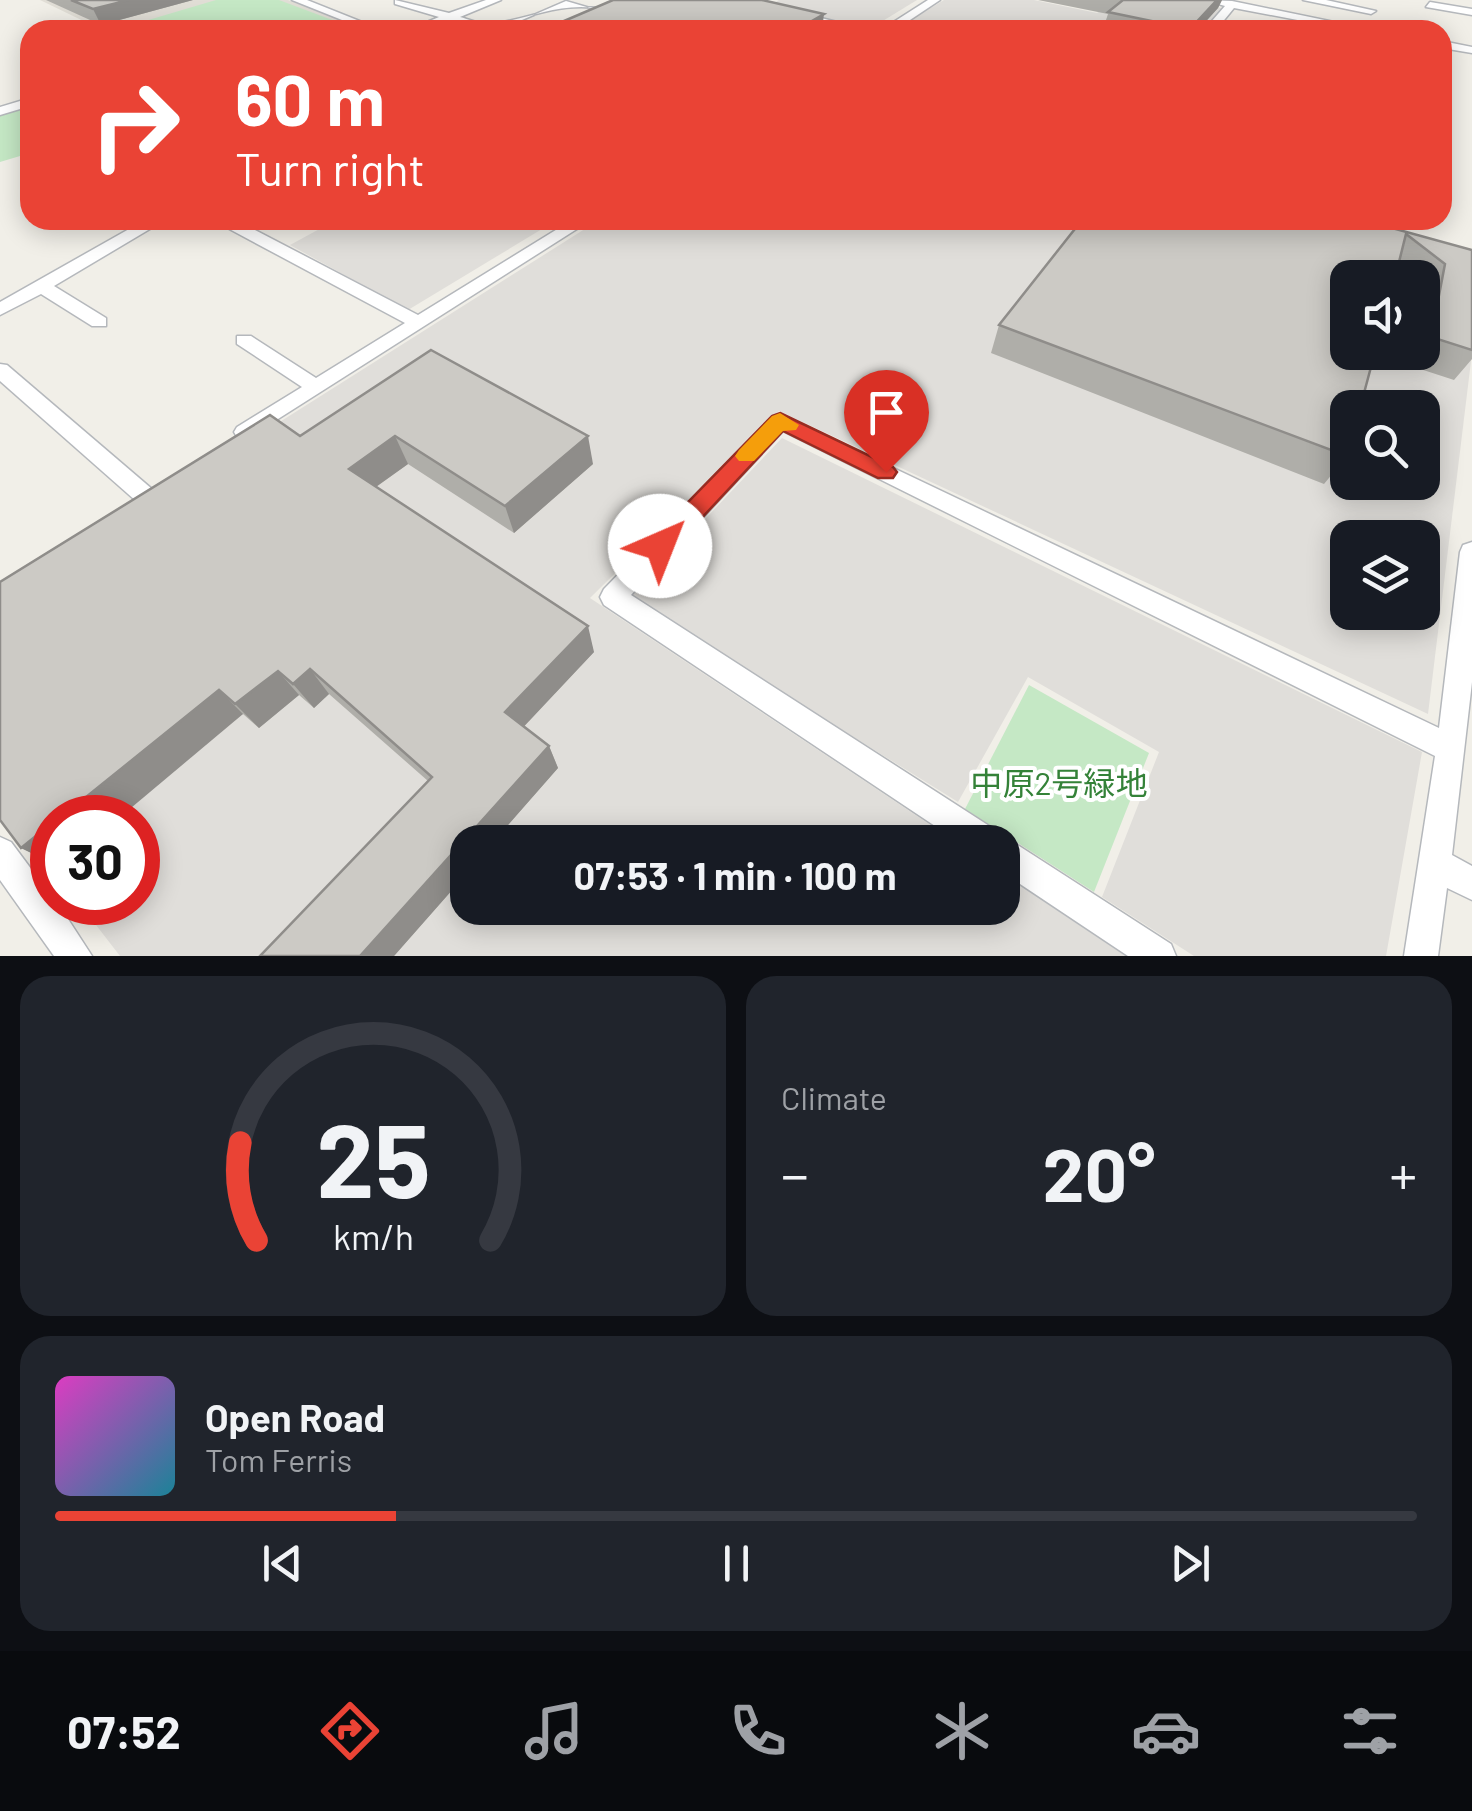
<!DOCTYPE html>
<html lang="en">
<head>
<meta charset="utf-8">
<style>
  body { margin:0; font-family:Barlow,"Noto Sans JP",sans-serif; background:#20242c; color:#f1f3f6; height:100vh; display:flex; flex-direction:column; font-size:38px; white-space:nowrap }
  * { box-sizing:border-box; margin:0 }
  p { font-size:32px; color:#9ea1a6 }
  .icon { flex:none; width:55px; height:55px; fill:none; stroke:currentColor; stroke-width:2; stroke-linecap:round; stroke-linejoin:round }
  .map { position:relative; height:956px; overflow:hidden }
  .sheet { display:flex; flex-direction:column; gap:20px; padding:20px; background:#0d0f14; flex:1 }
  .sheet>* { flex:none }
  .banner { position:absolute; left:20px; top:20px; width:1432px; height:210px; border-radius:30px; box-shadow:0 5px 25px #0003; background:#ea4335; color:#fff; overflow:hidden }
  .tools { position:absolute; left:1330px; top:260px; display:grid; gap:20px }
  .tools a { display:grid; place-items:center; width:110px; height:110px; border-radius:20px; background:#171b24; box-shadow:0 5px 25px #0003; font-size:50px }
  .speed { position:absolute; left:30px; top:795px; display:flex; gap:20px; font-size:50px; font-weight:700; text-align:center }
  .speed>* { display:grid; place-content:center; width:130px; height:130px; border-radius:50%; background:#171b24; box-shadow:0 5px 25px #0003; line-height:1 }
  .speed .limit { border:15px solid #d22; background:#fff; color:#111 }
  .pin { position:absolute; display:grid; place-items:center; width:85px; height:85px; color:#fff; margin:-102px -42px; border-radius:50% 50% 50% 0; rotate:-45deg; box-shadow:0 0 10px #0007 }
  .pin .icon { rotate:45deg }
  .me { position:absolute; width:110px; margin:-55px; rotate:44deg; stroke-linejoin:round; filter:drop-shadow(0 0 8px #0008) }
  .turn { display:flex; align-items:center; gap:35px; height:210px; padding:0 50px; font-size:45px }
  .turn .icon { width:130px; height:130px; stroke-width:2.5 }
  .turn b { display:block; font-size:70px; line-height:85px }
  .big { font-size:75px; font-weight:700; line-height:1.1 }
  .sheet .card { flex:1; display:flex; flex-direction:column; justify-content:center; gap:15px; min-width:0; padding:0 35px; border-radius:30px; background:#20242c }
  .sheet .dial { align-items:center; gap:0 }
  .dial svg { height:260px; overflow:visible; fill:none; stroke:#363941; stroke-width:7; stroke-linecap:round; text-anchor:middle }
  .dial text { fill:#f1f3f6; stroke:none }
  .song { display:flex; align-items:center; gap:30px }
  .cover { width:120px; height:120px; border-radius:15px; background:linear-gradient(135deg,hsl(310 70% 55%),hsl(190 70% 35%)) }
  .played { height:10px; border-radius:5px; background:linear-gradient(90deg,#ea4335 25%,#363941 25%) }
  .keys { display:flex; justify-content:space-around; direction:ltr }
  .heat { display:flex; justify-content:space-between; align-items:center; font-size:55px; direction:ltr }
  .sheet .tiles { flex:1; display:grid; gap:20px; grid-template-columns:1fr 1fr }
  .card:last-child { grid-column:span 2 }
  .trip { position:absolute; left:450px; top:825px; width:570px; height:100px; border-radius:30px; background:#171b24; box-shadow:0 5px 25px #0003; font-weight:700; line-height:100px; text-align:center }
  .tab-bar { display:flex; height:160px; justify-content:space-around; align-items:center; background:#090b0e; color:#9ea1a6 }
  .tab-bar .icon { width:70px; height:70px }
  .tab-bar .active { color:#ea4335 }
  .tab-bar b { font-size:45px; color:#f1f3f6 }
  .map>svg:first-child { display:block }
  .industrial { fill:#e0deda; fill-rule:evenodd }
  .education { fill:#e1ded6 }
  .green { fill:#c5e8c5 }
  .lines { fill:none; stroke-linecap:round; stroke-linejoin:round }
  .minor-casing { stroke:#b5b8bc; stroke-width:3 }
  .minor { fill:#fff; fill-rule:evenodd }
  .wall { fill:#afaea9 }
  .shaded-wall { fill:#8f8d8a }
  .building { fill:#cccac5; stroke:#8f8d8a; stroke-width:2.5 }
  .route { fill:#ea4335; stroke:#982c22; stroke-width:2.5 }
  .slow { fill:#f59e0b }
  .labels { text-anchor:middle; stroke-width:8; stroke-linejoin:round; paint-order:stroke }
  .near-park-label { font-size:32px; fill:#348238; stroke:#fff }
</style>
</head>
<body>
<div class="map">
<svg width="1472" height="956" viewBox="0 0 1472 956">
  <rect width="100%" height="100%" fill="#f1efe8"/>
  <!-- industrial -->
  <g class="industrial">
    <polygon points="779,0 917,0 868,30 768,6"/>
    <polygon points="944,0 1034,0 1097,13 1115,0 1178,0 1222,8 1204,30 894,30"/>
    <polygon points="336,220 557,220 408,310 290,245"/>
    <path d="M 599,220 L 1262,220 L 1472,280 L 1472,353 L 1428,714 L 779,411 L 590,598 L 956,842 L 468,842 L 468,908 L 1002,908 L 1003,873 L 1126,956 L 120,956 L 79,903 L 138,902 L 138,818 L 52,818 L 52,869 L 0,801 L 0,599 ZM 1348,278 L 1422,278 L 1422,352 L 1348,352 ZM 1348,408 L 1422,408 L 1422,482 L 1348,482 ZM 1348,538 L 1422,538 L 1422,612 L 1348,612 Z"/>
    <polygon points="782,438 1422,752 1386,956 1194,956 1102,897 1159,752 1028,677 958,802 630,598"/>
  </g>
  <!-- education -->
  <polygon class="education" points="40,0 288,0 355,25 350,30 102,30"/>
  <!-- green -->
  <g class="green">
    <polygon points="216,0 279,0 343,24 337,30 163,30 145,21"/>
    <polygon points="30,105 30,153 0,162 0,113"/>
    <polygon points="1029,685 1149,753 1094,892 965,809"/>
  </g>
  <g class="lines">
    <!-- minor casing -->
    <g class="minor-casing">
      <g id="minor">
        <polygon points="292,0 307,0 372,26 367,30 353,30 357,26"/>
        <path d="M 395,0 L 449,13 L 486,0 L 501,0 L 460,17 C 469,19 482,26 491,24 C 537,18 557,0 612,10 L 607,13 L 566,1 L 499,30 L 481,30 L 450,21 L 424,30 L 408,30 L 439,17 L 395,4 Z"/>
        <polygon points="928,0 940,0 895,30 881,30"/>
        <polygon points="1204,0 1232,1 1373,30 1350,30 1234,8 1216,30 1204,30 1225,6"/>
        <polygon points="1303,0 1326,0 1376,11 1371,14"/>
        <polygon points="1430,2 1472,9 1472,15 1426,7"/>
        <polygon points="797,12 861,28 863,30 844,30 793,17"/>
        <polygon points="1442,41 1472,47 1472,53 1442,48"/>
        <polygon points="30,98 30,106 0,115 0,107"/>
        <polygon points="145,220 165,220 54,286 106,318 106,326 92,326 41,294 0,315 0,302"/>
        <polygon points="219,220 236,220 418,315 572,220 591,220 245,440 237,437 234,432 237,427 302,387 237,344 237,336 251,336 316,378 405,323 220,224"/>
        <polygon points="0,364 7,365 152,489 155,495 152,501 136,501 0,381"/>
        <polygon points="780,414 1439,728 1460,552 1463,545 1472,542 1472,682 1452,855 1472,866 1472,900 1447,888 1438,956 1404,956 1435,756 783,431 631,595 997,831 1000,838 1013,842 1171,944 1176,956 1128,956 1002,872 1002,842 959,842 604,605 600,597 604,589 773,416"/>
        <polygon points="0,837 11,842 52,897 52,902 57,902 92,956 54,956 0,880"/>
      </g>
    </g>
    <!-- minor -->
    <use href="#minor" class="minor"/>
  </g>
  <!-- wall -->
  <g class="wall">
    <polygon points="46,0 193,0 101,25"/>
    <polygon points="1038,0 1222,0 1218,8 1198,30 1106,30 1103,29 1108,14"/>
    <polygon points="1363,220 1472,250 1472,359 1454,380 1408,365 1411,352 1422,352 1422,278 1406,278 1397,270 1347,456 1324,484 991,353 999,325"/>
    <polygon points="431,350 593,464 514,533 408,464 376,487 594,652 524,726 549,746 558,768 493,842 468,842 468,872 394,956 428,781 329,694 314,708 299,695 259,728 243,714 52,818 52,863 21,848 300,436"/>
  </g>
  <!-- shaded-wall -->
  <g class="shaded-wall">
    <polygon points="129,0 193,0 101,25 93,9"/>
    <polygon points="1217,0 1222,0 1218,8 1198,30 1189,30"/>
    <polygon points="824,14 822,30 796,30"/>
    <polygon points="395,436 408,464 363,496 349,469"/>
    <polygon points="588,436 593,464 514,533 505,506"/>
    <polygon points="588,626 594,652 516,735 505,712"/>
    <polygon points="310,669 329,694 314,708 293,684"/>
    <polygon points="278,671 299,695 259,728 235,704"/>
    <polygon points="219,690 243,714 119,818 60,818"/>
    <polygon points="549,746 558,768 493,842 468,842 468,872 394,956 360,956"/>
    <polygon points="52,823 52,863 21,848"/>
  </g>
  <!-- building -->
  <g class="building">
    <polygon points="71,0 129,0 93,9"/>
    <polygon points="613,0 762,0 824,14 796,30 543,30"/>
    <polygon points="1123,0 1217,0 1190,29 1108,12"/>
    <polygon points="1082,220 1363,220 1472,250 1472,350 1431,337 1445,264 1406,234 1395,278 1348,278 1348,352 1375,352 1360,408 1348,408 1347,456 999,325"/>
    <polygon points="431,350 588,436 505,506 395,436 349,469 588,626 505,712 549,746 360,956 260,956 432,777 310,669 293,684 278,671 235,704 219,690 60,818 52,818 52,823 21,848 0,820 0,582 270,415 300,436"/>
  </g>
  <!-- route -->
  <polygon class="route" points="780,413 893,467 897,472 893,478 878,478 783,431 669,553 652,553 648,546 652,539 772,416"/>
  <!-- slow -->
  <polygon class="slow" points="780,413 799,425 796,430 783,431 754,461 739,461 735,456 739,450 772,416"/>
  <g class="labels">
    <!-- near-park labels -->
    <g class="near-park-label">
      <text x="1059" y="795">中原2号緑地</text>
    </g>
  </g>
</svg>
<div class="tools">
<a><svg class="icon" aria-label="sound" viewBox="0 0 24 24"><path d="M4 9h4l5-4v14l-5-4H4zM17 9q2 3 0 6"/></svg></a>
<a><svg class="icon" aria-label="search" viewBox="0 0 24 24"><circle cx="10" cy="10" r="6"/><path d="M15 15l6 6"/></svg></a>
<a><svg class="icon" aria-label="layers" viewBox="0 0 24 24"><path d="M12 4l9 5-9 5-9-5zM3 14l9 5 9-5"/></svg></a>
</div>
<div class="speed"><div class="limit">30</div></div>
<div class="pin" style="left:886px;top:472px;background:#d93025"><svg class="icon" aria-label="arrive" viewBox="0 0 24 24"><path d="M6 21V4h12l-3 4 3 4H6"/></svg></div>
<svg class="me" style="left:660px;top:546px" viewBox="-20 -20 40 40"><circle r="19" fill="#fff"/><path d="M0-13L10 11 0 6-10 11z" fill="#ea4335"/></svg>
<div class="trip">07:53 · 1 min · 100 m</div>
<div class="banner">
<div class="turn"><svg class="icon" aria-label="right" viewBox="0 0 24 24"><path d="M7 20v-9h11M14 6l5 5-5 5"/></svg><div><b>60 m</b>Turn right</div></div>
</div>
</div>
<section class="sheet">
<div class="tiles">
<div class="card dial"><svg viewBox="0 0 100 80">
<path d="M14 69A42 42 0 1 1 86 69"/>
<path d="M14 69A42 42 0 0 1 9 39" stroke="#ea4335"/>
<text x="50" y="56" font-size="32" font-weight="700">25</text>
<text x="50" y="72" font-size="11">km/h</text>
</svg></div>
<div class="card"><p>Climate</p>
<div class="heat"><a>−</a><b class="big">20°</b><a>+</a></div>
</div>
<div class="card">
<div class="song"><i class="cover"></i><div><b>Open Road</b><p>Tom Ferris</p></div></div>
<div class="played"></div>
<div class="keys"><svg class="icon" aria-label="previous" viewBox="0 0 24 24"><path d="M18 5L8 12l10 7zM5 5v14"/></svg><svg class="icon" aria-label="pause" viewBox="0 0 24 24"><path d="M8 5v14M16 5v14"/></svg><svg class="icon" aria-label="next" viewBox="0 0 24 24"><path d="M6 5l10 7-10 7zM19 5v14"/></svg></div>
</div>
</div>
</section>
<nav class="tab-bar">
<b>07:52</b>
<svg class="icon active" aria-label="directions" viewBox="0 0 24 24"><path d="M12 3l9 9-9 9-9-9zM9 14v-3h6M13 9l2 2-2 2"/></svg>
<svg class="icon" aria-label="music" viewBox="0 0 24 24"><path d="M9 18V5l10-2v13"/><circle cx="6" cy="18" r="3"/><circle cx="16" cy="16" r="3"/></svg>
<svg class="icon" aria-label="phone" viewBox="0 0 24 24"><path d="M5 4h4l2 5-3 2q2 4 5 5l2-3 5 2v4C11 20 4 13 5 4z"/></svg>
<svg class="icon" aria-label="climate" viewBox="0 0 24 24"><path d="M12 3v18M4 7l16 10M4 17L20 7"/></svg>
<svg class="icon" aria-label="car" viewBox="0 0 24 24"><path d="M5 17H2v-5l4-1 3-4h7l3 4 3 1v5h-3M9 17h6M6 11h13"/><circle cx="7" cy="17" r="2"/><circle cx="17" cy="17" r="2"/></svg>
<svg class="icon" aria-label="filters" viewBox="0 0 24 24"><path d="M4 7h16M4 17h16"/><circle cx="9" cy="7" r="2"/><circle cx="15" cy="17" r="2"/></svg>
</nav>
</body>
</html>
